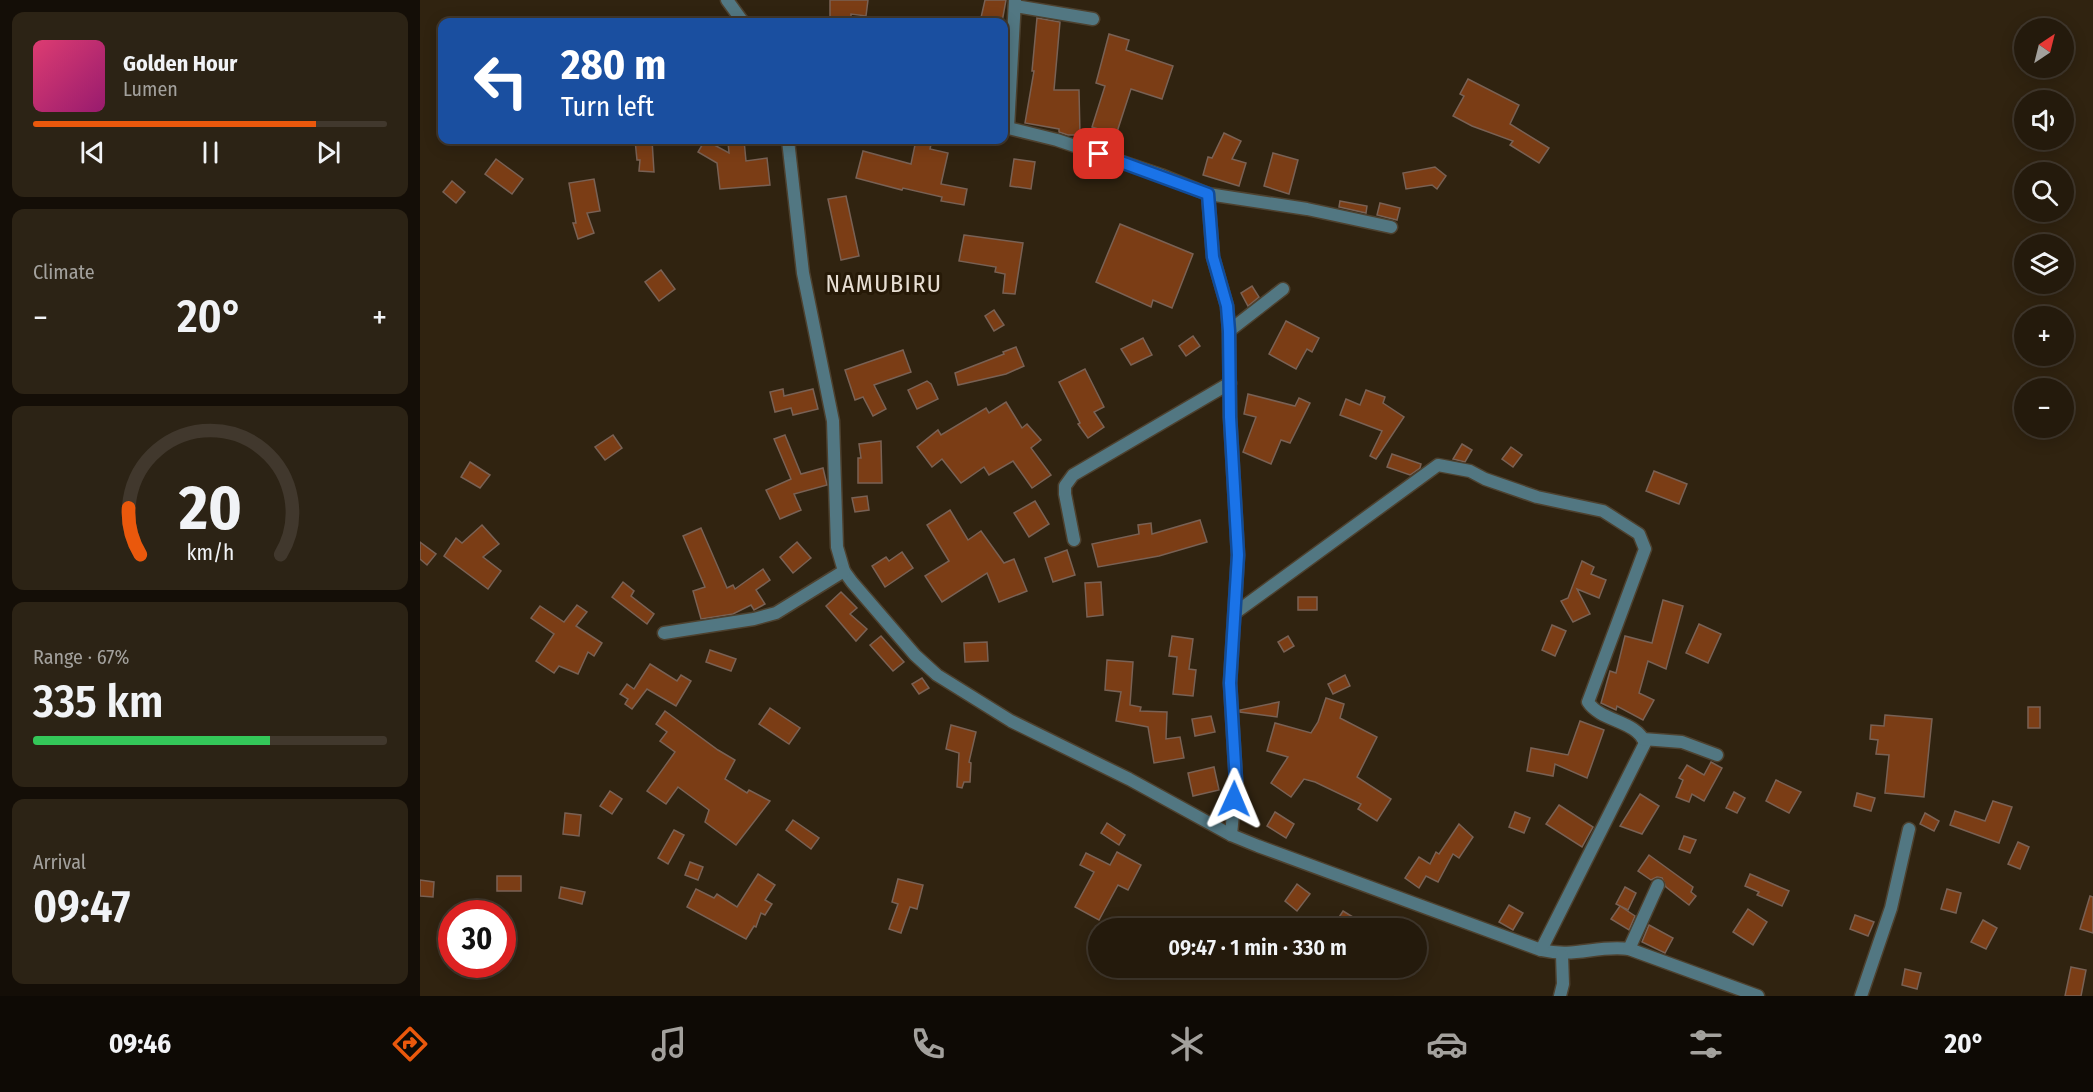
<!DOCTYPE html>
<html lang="en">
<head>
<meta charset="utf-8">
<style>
  body { margin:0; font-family:"Fira Sans Condensed",sans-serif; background:#2c2315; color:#f1f3f6; height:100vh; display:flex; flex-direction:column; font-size:22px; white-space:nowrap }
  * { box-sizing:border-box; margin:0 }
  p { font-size:20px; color:#a3a19d }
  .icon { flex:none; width:33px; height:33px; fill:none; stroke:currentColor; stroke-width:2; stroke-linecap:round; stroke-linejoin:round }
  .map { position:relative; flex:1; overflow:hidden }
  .drawer { display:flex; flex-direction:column; gap:12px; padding:12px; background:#140e07; width:420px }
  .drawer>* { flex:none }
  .guide { position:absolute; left:18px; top:18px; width:570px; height:126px; border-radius:12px; box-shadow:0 3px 15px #0003,0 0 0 2px #41382d; background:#1a4fa0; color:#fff; overflow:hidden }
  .needle { width:39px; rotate:35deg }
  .fabs { position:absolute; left:1594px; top:18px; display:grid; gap:12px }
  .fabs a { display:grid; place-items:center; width:60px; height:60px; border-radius:50%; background:#241a0c; box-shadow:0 3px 15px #0003,0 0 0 2px #41382d; font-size:30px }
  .speed { position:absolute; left:18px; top:900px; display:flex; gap:12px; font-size:30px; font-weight:700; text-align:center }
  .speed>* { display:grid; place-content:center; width:78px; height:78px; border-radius:50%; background:#241a0c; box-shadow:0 3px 15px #0003,0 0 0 2px #41382d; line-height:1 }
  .speed .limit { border:9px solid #d22; background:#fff; color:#111 }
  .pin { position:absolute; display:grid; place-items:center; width:51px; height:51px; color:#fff; margin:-26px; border-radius:12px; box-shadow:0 3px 9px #0006 }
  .me { position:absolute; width:66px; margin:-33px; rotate:1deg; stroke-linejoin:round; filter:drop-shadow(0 0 4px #0008) }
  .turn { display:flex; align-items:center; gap:21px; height:126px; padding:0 24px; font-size:27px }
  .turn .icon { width:78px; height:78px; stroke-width:2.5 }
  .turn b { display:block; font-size:42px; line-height:51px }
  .big { font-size:45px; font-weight:600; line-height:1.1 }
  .drawer .card { flex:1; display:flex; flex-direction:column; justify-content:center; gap:9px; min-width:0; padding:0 21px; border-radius:12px; background:#2c2315 }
  .drawer .dial { align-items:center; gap:0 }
  .dial svg { height:156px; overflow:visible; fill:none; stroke:#41382d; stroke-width:7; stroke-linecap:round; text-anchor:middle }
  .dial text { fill:#f1f3f6; stroke:none }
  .song { display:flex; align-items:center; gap:18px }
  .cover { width:72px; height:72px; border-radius:9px; background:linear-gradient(135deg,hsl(340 70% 55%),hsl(320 70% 35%)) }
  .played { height:6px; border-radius:3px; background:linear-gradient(90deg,#ea580c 80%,#41382d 80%) }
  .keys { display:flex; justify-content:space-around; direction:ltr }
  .heat { display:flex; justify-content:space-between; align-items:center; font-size:33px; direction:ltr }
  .charge { height:9px; border-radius:4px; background:linear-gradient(90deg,#34c759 67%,#41382d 0) }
  .trip { position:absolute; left:668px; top:918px; width:339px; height:60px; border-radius:30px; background:#241a0c; box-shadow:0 3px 15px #0003,0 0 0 2px #41382d; font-weight:600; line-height:60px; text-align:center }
  .dock { display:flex; height:96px; justify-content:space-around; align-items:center; background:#0e0a05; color:#a3a19d }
  .dock .icon { width:42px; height:42px }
  .dock .active { color:#ea580c }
  .dock b { font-size:27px; color:#f1f3f6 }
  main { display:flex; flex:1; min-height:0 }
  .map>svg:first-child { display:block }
  .building { fill:#7b3d15; stroke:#796154; stroke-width:1.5 }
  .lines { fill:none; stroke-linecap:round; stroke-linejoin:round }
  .street-casing { stroke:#4d412f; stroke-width:15 }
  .street { stroke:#527782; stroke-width:12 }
  .route-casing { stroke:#114b97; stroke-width:15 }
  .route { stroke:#1a73e8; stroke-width:10 }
  .labels { text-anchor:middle; stroke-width:6; stroke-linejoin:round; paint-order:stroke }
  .quarter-label { font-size:24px; letter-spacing:1.5px; fill:#e8dfd4; stroke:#261907 }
</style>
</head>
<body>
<main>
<section class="drawer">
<div class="card">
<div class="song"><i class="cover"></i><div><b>Golden Hour</b><p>Lumen</p></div></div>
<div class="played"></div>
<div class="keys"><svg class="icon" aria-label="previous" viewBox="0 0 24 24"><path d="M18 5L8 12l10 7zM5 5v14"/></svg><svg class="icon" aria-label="pause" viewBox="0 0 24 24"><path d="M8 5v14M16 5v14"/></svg><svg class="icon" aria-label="next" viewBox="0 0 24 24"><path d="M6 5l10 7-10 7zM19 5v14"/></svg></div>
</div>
<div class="card"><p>Climate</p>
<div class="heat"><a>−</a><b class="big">20°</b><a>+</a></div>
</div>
<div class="card dial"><svg viewBox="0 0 100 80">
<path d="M14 69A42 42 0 1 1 86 69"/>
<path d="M14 69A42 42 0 0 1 8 45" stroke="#ea580c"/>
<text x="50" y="56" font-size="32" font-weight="700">20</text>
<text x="50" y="72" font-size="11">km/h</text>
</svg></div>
<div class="card"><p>Range · 67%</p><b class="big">335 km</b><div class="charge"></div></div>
<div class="card"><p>Arrival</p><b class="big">09:47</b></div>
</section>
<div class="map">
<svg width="1673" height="996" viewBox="0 0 1673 996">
  <rect width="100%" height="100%" fill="#302310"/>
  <!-- building -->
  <g class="building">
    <polygon points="410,0 448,0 446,16 431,14 431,22 410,22"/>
    <polygon points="565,0 586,0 582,22 560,22"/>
    <polygon points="617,18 640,22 634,90 659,90 660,135 648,135 639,132 639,129 605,123 614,71 612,71"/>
    <polygon points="689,34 709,40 706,50 753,66 742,99 711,89 696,135 672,127 685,86 676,83"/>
    <polygon points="1048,79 1099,105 1090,124 1129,148 1119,163 1090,145 1093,141 1052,126 1033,116 1044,96 1040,94"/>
    <polygon points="804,133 821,141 812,159 826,163 819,186 783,175 788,157 792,158"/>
    <polygon points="215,140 232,140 234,172 219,171 220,160 217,160"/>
    <polygon points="285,140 309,153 308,142 324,140 326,161 347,158 350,185 300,189 297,163 278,152"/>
    <polygon points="496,140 512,140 510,149 528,153 521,184 547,189 544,205 521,201 522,197 483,188 482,190 436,178 443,151 491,164"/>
    <polygon points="853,153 878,160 869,194 844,186"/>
    <polygon points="76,159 103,179 92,194 65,174"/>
    <polygon points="594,159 615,162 611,189 590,186"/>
    <polygon points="1015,167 1026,176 1017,189 1012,185 986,189 983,173"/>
    <polygon points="174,179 180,211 167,213 174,233 158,239 153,223 156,223 149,183"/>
    <polygon points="32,181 45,192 36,203 23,192"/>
    <polygon points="426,196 439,256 421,260 408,199"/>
    <polygon points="920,201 947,206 946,213 919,207"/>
    <polygon points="960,203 980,208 977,220 957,215"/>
    <polygon points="700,224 773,254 752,308 733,300 731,307 676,282"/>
    <polygon points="544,235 603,243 595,294 583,293 585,274 575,272 576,267 539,261"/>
    <polygon points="241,270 255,289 239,301 225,282"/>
    <polygon points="832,286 839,297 828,306 821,293"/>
    <polygon points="574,310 584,325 574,331 565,316"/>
    <polygon points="866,321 899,338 892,352 887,349 876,369 849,354"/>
    <polygon points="773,336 780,346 766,356 759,346"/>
    <polygon points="723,338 732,355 711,365 701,349"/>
    <polygon points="596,347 604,366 586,374 538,385 535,373 584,354 583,352"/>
    <polygon points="483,350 491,372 454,385 466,409 453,416 443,397 435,400 425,370"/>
    <polygon points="665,369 684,407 674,412 684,427 668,438 658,424 660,423 639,382"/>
    <polygon points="507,381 511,384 518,399 497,409 488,390"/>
    <polygon points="363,389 364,396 393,389 398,409 373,415 371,408 355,412 350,392"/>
    <polygon points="946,390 965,397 963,403 984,417 956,459 950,456 962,431 920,415 926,399 940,405"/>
    <polygon points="828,394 875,406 879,398 890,403 870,443 861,440 851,464 823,452 836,417 824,414"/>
    <polygon points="586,402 602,428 607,424 621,440 611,448 631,475 612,488 593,461 569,475 564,467 541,483 522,459 512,467 497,447 518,430 521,435 566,408 569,413"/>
    <polygon points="193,435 202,448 185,460 175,447"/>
    <polygon points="365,435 381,474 403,468 407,485 374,494 381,510 360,519 346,490 371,479 354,439"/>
    <polygon points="461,441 462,483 438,483 438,458 441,458 439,444"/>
    <polygon points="1042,444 1052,450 1045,462 1033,459"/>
    <polygon points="1091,447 1102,455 1093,467 1082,459"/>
    <polygon points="972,454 1001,464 1000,468 990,475 967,467"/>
    <polygon points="50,462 70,475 60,488 41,477"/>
    <polygon points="1234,471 1267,484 1259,504 1226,491"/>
    <polygon points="447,496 449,510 435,512 432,498"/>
    <polygon points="615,501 629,524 609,537 594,513"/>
    <polygon points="530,510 548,540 561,531 584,563 594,559 607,591 579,602 567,573 522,602 505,576 529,561 507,525"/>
    <polygon points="780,520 787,542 739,556 678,567 672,544 719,534 718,525 731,523 732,534"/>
    <polygon points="62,525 79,544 63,557 81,571 68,589 24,556 36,538 42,543"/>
    <polygon points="281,528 307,588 313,585 315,589 343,569 350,580 336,590 345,604 334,610 331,605 313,614 281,619 273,591 285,587 263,536"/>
    <polygon points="0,542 16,554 7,565 0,559"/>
    <polygon points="377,542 391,558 373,573 360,557"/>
    <polygon points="647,550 655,575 633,582 625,558"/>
    <polygon points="482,552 493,568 465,587 452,566 466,557 469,561"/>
    <polygon points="1162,561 1174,567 1171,574 1186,580 1179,598 1157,589 1170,614 1153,622 1141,601 1148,598"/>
    <polygon points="203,582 214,591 211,596 234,614 227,624 192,597"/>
    <polygon points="681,582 683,615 667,617 665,583"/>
    <polygon points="421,592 437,608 430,614 447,629 436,641 406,606"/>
    <rect x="878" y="597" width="19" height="13"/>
    <polygon points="1243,600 1263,606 1246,669 1228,661 1219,693 1234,700 1223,720 1197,706 1196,710 1181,703 1190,671 1196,673 1205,636 1232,643"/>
    <polygon points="157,605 167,612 156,626 182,643 174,656 168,652 158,674 139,666 134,673 116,661 134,634 111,618 120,606 144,622"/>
    <polygon points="1279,624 1301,634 1288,663 1266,653"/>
    <polygon points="1132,625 1146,631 1135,656 1122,650"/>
    <polygon points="461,636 484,662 473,671 450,645"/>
    <polygon points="752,636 773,639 769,669 776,670 773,696 753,694 757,657 749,656"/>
    <polygon points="868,636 874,646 864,652 858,642"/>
    <polygon points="567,642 568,661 545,662 544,643"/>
    <polygon points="290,650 316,659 311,671 286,662"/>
    <polygon points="687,660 713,662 710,705 721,707 720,711 747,712 746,739 760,737 764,758 734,763 728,727 696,721 701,692 685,690"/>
    <polygon points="230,664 257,681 261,675 271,681 256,706 227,689 212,709 205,704 208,699 200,694 207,684 214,689"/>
    <polygon points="925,675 930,686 913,694 908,684"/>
    <polygon points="502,678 509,688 499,694 492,684"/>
    <polygon points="906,698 924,704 920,718 957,737 937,777 971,799 957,821 938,809 941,804 895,782 884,779 871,797 851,783 868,757 847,751 855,723 891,733 898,722"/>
    <polygon points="859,702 857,717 820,712 820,710"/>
    <rect x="1608" y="707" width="12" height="21"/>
    <polygon points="350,708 380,728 369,744 339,724"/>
    <polygon points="245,711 298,750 315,760 305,779 327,793 329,790 350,801 316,845 285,822 289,810 258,787 246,804 227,791 255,752 240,741 247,732 236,724"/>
    <polygon points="1465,715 1512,719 1504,797 1465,793 1469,755 1456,754 1458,740 1450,739 1451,725 1464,726"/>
    <polygon points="791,716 795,732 775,736 772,719"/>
    <polygon points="1160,721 1184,730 1167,778 1135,764 1133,776 1107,771 1111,748 1148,755"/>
    <polygon points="531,725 556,732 549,762 551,763 550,782 544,782 542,788 537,787 539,753 526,749"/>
    <polygon points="1291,762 1302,768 1284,801 1272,794 1269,802 1256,797 1263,780 1259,778 1267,765 1284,775"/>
    <polygon points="794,767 799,790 773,796 768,773"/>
    <polygon points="1356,780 1381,792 1369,813 1346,801"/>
    <polygon points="190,791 202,799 192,814 180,806"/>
    <polygon points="1314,792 1325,798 1317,813 1306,808"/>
    <polygon points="1437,793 1455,798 1451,811 1434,806"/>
    <polygon points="1220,794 1239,806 1222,834 1200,826"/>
    <polygon points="1573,801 1592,807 1579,843 1530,825 1535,811 1565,821"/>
    <polygon points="1139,805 1173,827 1162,847 1126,824"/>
    <polygon points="855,812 874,824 866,838 847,826"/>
    <polygon points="1095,812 1110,818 1104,833 1089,827"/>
    <polygon points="145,813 161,815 159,836 143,834"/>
    <polygon points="1505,813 1519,821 1514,831 1500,824"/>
    <polygon points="373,820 399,838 391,849 366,830"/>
    <polygon points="687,823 705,835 699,845 681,833"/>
    <polygon points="1039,824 1053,837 1039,858 1033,854 1018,882 1006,876 999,888 985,878 999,857 1010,864 1016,852 1019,854"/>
    <polygon points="254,830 264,835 248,864 238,858"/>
    <polygon points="1264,836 1276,840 1270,853 1259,849"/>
    <polygon points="1598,842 1609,847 1600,869 1588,864"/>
    <polygon points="697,852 721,865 708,890 698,885 679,920 655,907 674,872 660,865 666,853 690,865"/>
    <polygon points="1229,855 1273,887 1271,892 1276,896 1269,905 1246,887 1242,878 1237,877 1231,880 1218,871"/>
    <polygon points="270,862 283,867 278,880 265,875"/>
    <polygon points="338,874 355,885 345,900 352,904 345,915 341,913 336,927 334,926 326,939 267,907 276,889 294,898 297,894 317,907"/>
    <polygon points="1330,874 1369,891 1362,906 1337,895 1339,892 1325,886"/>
    <rect x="77" y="876" width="24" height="15"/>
    <polygon points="478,879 503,885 497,909 490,907 481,933 469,929 478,904 472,902"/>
    <polygon points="0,880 14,882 13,897 0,896"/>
    <polygon points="877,884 890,894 877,911 865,901"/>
    <polygon points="141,887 165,892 162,904 139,898"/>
    <polygon points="1205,887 1216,893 1208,910 1196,904"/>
    <polygon points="1527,889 1541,893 1536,913 1521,909"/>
    <polygon points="1670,896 1673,897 1673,933 1660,929"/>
    <polygon points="1089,905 1103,913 1093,930 1079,922"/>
    <polygon points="1200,906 1215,916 1209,930 1191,919"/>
    <polygon points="1328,909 1347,922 1333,945 1313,932"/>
    <polygon points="923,911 951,928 912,928"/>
    <polygon points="1435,915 1454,922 1448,936 1430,929"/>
    <polygon points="1563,920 1577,928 1566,949 1551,942"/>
    <polygon points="1229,925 1253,938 1245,953 1222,942"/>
    <polygon points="1651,967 1666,970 1661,996 1645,996"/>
    <polygon points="1485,969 1501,973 1497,989 1482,985"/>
  </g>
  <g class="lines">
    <!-- street casing -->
    <g class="street-casing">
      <g id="street">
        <polyline points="307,0 323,22"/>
        <polyline points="595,6 673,19"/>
        <polyline points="584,127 637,140 741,175 788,194 887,209 971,227"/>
        <polyline points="588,128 595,0"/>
        <path d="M 368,140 L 383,273 L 413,421 L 417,547 L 424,571 L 432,582 L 495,655 L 517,675 L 591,721 L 709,779 L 811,835 L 838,846 L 1121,950 C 1155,958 1176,945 1209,949 L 1338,996"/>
        <polyline points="788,194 793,257 807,306 809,331 810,417 818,555 810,683 816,781 811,835"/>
        <polyline points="809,331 863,289"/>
        <polyline points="654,540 645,494 645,486 653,475 810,383"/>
        <path d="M 815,613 L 1018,465 L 1050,471 L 1065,479 L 1117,497 L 1183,511 L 1219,534 L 1225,549 L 1168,702 C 1181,722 1216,720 1225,743 L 1121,950"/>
        <polyline points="244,633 334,619 356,613 424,571"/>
        <polyline points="1223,739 1262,742 1297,755"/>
        <polyline points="1209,949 1238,885"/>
        <polyline points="1140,996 1143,984 1142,955"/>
        <polyline points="1441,996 1471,908 1489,829"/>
      </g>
    </g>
    <!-- street -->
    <use href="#street" class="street"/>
  </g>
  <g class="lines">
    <!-- route casing -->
    <g class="route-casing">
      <polyline id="route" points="679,154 788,194 793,257 807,306 809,331 810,417 818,555 810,683 816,781 814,799"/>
    </g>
    <!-- route -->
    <use href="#route" class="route"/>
  </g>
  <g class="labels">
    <!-- quarter labels -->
    <g class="quarter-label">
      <text x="464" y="292">NAMUBIRU</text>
    </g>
  </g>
</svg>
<div class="fabs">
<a><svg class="needle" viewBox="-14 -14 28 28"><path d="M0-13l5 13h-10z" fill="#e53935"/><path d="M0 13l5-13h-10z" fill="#a3a19d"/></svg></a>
<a><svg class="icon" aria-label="sound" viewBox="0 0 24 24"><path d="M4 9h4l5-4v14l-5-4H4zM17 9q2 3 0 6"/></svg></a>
<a><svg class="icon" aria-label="search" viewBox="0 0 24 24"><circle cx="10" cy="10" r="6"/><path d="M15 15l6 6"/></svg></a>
<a><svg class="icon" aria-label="layers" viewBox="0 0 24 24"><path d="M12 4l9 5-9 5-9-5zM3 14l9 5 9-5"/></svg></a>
<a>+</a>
<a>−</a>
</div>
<div class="speed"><div class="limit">30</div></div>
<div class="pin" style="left:679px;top:154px;background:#d93025"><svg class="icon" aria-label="arrive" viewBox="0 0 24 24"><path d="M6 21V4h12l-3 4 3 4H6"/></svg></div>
<svg class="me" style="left:814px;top:799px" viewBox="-20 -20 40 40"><path d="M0-17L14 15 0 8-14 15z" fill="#1a73e8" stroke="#fff" stroke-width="4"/></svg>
<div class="trip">09:47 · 1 min · 330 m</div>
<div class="guide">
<div class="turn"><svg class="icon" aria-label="left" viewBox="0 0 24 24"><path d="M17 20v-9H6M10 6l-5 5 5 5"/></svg><div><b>280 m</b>Turn left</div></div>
</div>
</div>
</main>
<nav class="dock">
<b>09:46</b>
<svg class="icon active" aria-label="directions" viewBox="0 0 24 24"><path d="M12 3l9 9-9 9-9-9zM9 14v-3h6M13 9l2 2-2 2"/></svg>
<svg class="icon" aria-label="music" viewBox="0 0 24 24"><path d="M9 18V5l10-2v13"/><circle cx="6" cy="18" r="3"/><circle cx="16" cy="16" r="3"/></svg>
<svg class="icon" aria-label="phone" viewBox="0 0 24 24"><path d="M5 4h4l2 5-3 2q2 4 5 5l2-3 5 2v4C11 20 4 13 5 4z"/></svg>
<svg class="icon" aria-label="climate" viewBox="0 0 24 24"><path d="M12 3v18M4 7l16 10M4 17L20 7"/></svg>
<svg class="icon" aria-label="car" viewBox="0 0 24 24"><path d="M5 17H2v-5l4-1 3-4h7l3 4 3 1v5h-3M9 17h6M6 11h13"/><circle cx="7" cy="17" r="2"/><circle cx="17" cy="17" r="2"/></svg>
<svg class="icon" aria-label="filters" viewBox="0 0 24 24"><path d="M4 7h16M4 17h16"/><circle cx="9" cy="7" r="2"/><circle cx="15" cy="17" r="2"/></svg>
<b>20°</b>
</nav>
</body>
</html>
